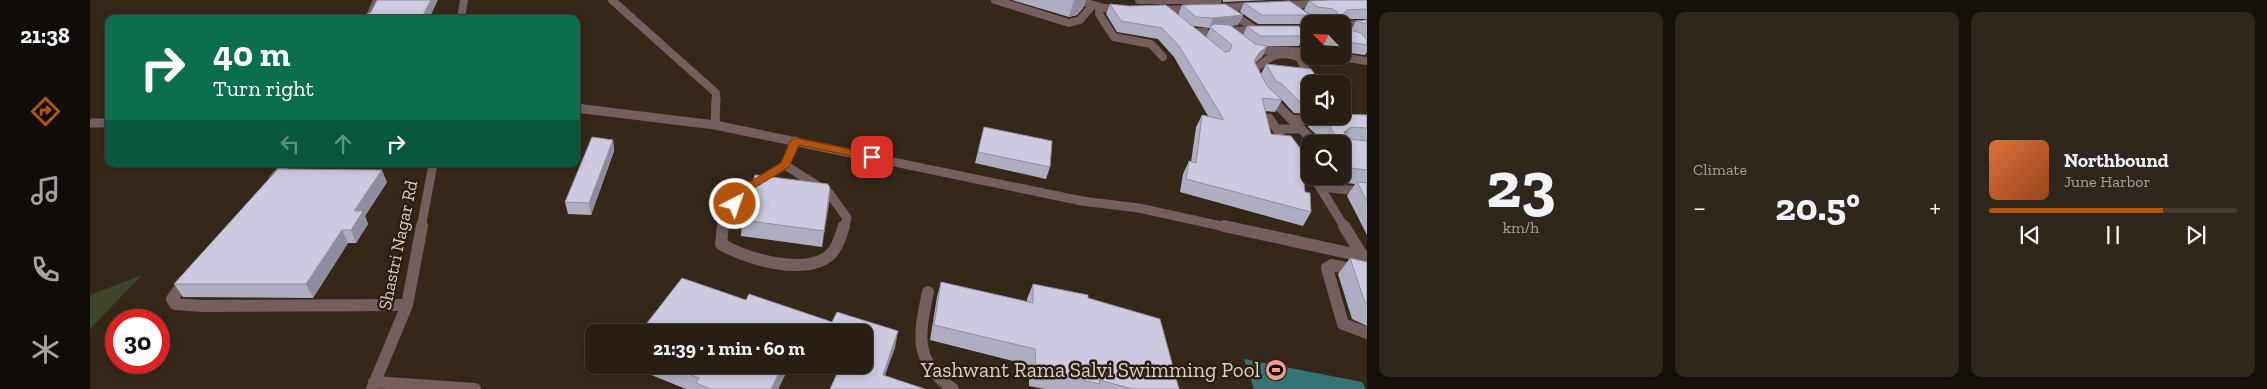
<!DOCTYPE html>
<html lang="en">
<head>
<meta charset="utf-8">
<style>
  body { margin:0; font-family:"Zilla Slab",serif; background:#30271c; color:#f1f3f6; height:100vh; display:flex; flex-direction:column; font-size:19px; white-space:nowrap }
  * { box-sizing:border-box; margin:0 }
  p { font-size:16px; color:#a5a2a0 }
  .icon { flex:none; width:28px; height:28px; fill:none; stroke:currentColor; stroke-width:2; stroke-linecap:round; stroke-linejoin:round }
  .map { position:relative; flex:1; overflow:hidden }
  .sheet { display:flex; flex-direction:column; gap:12px; padding:12px; background:#16100a; width:900px }
  .sheet>* { flex:none }
  .banner { position:absolute; left:15px; top:15px; width:475px; height:152px; border-radius:10px; box-shadow:0 2px 8px #0003,0 0 0 1px #443c33; background:#0b6e4f; color:#fff; overflow:hidden }
  .needle { width:32px; rotate:295deg }
  .fabs { position:absolute; left:1211px; top:15px; display:grid; gap:10px }
  .fabs a { display:grid; place-items:center; width:50px; height:50px; border-radius:10px; background:#281e13; box-shadow:0 2px 8px #0003,0 0 0 1px #443c33; font-size:25px }
  .speed { position:absolute; left:15px; top:309px; display:flex; gap:10px; font-size:25px; font-weight:700; text-align:center }
  .speed>* { display:grid; place-content:center; width:65px; height:65px; border-radius:50%; background:#281e13; box-shadow:0 2px 8px #0003,0 0 0 1px #443c33; line-height:1 }
  .speed .limit { border:8px solid #d22; background:#fff; color:#111 }
  .pin { position:absolute; display:grid; place-items:center; width:42px; height:42px; color:#fff; margin:-21px; border-radius:10px; box-shadow:0 2px 8px #0006 }
  .me { position:absolute; width:55px; margin:-28px; rotate:41deg; stroke-linejoin:round; filter:drop-shadow(0 0 4px #0008) }
  .turn { display:flex; align-items:center; gap:18px; height:105px; padding:0 25px; font-size:22px }
  .turn .icon { width:65px; height:65px; stroke-width:2.5 }
  .turn b { display:block; font-size:35px; line-height:42px }
  .lanes { display:flex; align-items:center; height:48px; padding:0 25px; background:#0003; justify-content:center; gap:25px; direction:ltr }
  .lanes .off { opacity:.35 }
  .big { font-size:38px; font-weight:700; line-height:1.1 }
  .sheet .tile { flex:1; display:flex; flex-direction:column; justify-content:center; gap:8px; min-width:0; padding:0 18px; border-radius:10px; background:#30271c }
  .sheet .dial { align-items:center; gap:0 }
  .dial b { font-size:65px; line-height:1 }
  .song { display:flex; align-items:center; gap:15px }
  .cover { width:60px; height:60px; border-radius:8px; background:linear-gradient(135deg,hsl(20 70% 55%),hsl(20 70% 35%)) }
  .played { height:5px; border-radius:2px; background:linear-gradient(90deg,#b45309 70%,#443c33 70%) }
  .keys { display:flex; justify-content:space-around; direction:ltr }
  .heat { display:flex; justify-content:space-between; align-items:center; font-size:28px; direction:ltr }
  .sheet .tiles { flex:1; display:grid; gap:12px; grid-template-columns:repeat(3,1fr) }
  .trip { position:absolute; left:495px; top:324px; width:288px; height:50px; border-radius:10px; background:#281e13; box-shadow:0 2px 8px #0003,0 0 0 1px #443c33; font-weight:700; line-height:50px; text-align:center }
  main { display:flex; flex:1; min-height:0 }
  .dock { display:flex; flex-direction:column; width:90px; justify-content:space-around; align-items:center; background:#100c08; color:#a5a2a0 }
  .dock .icon { width:35px; height:35px }
  .dock .current { color:#b45309 }
  .dock b { font-size:22px; color:#f1f3f6 }
  .map>svg:first-child { display:block }
  .green { fill:#3d462a }
  .water { fill:#347477 }
  .lines { fill:none; stroke-linecap:round; stroke-linejoin:round }
  .lane { stroke:#745e5e; stroke-width:12 }
  .street-far2 { stroke:#745e5e; stroke-width:8 }
  .street-far1 { stroke:#745e5e; stroke-width:9 }
  .street { stroke:#745e5e; stroke-width:12 }
  .wall { fill:#afadc1; fill-rule:evenodd }
  .shaded-wall { fill:#8f8d9d }
  .building { fill:#ccc9e0; stroke:#8f8d9d }
  .route { fill:#b45309; stroke:#753606 }
  .labels { text-anchor:middle; stroke-width:5; stroke-linejoin:round; paint-order:stroke }
  .street-label { font-size:18px; fill:#d8cfc6; stroke:#2b1e10 }
  .near-poi-label { font-size:21px; fill:#d8cfc6; stroke:#2b1e10; text-anchor:end }
</style>
</head>
<body>
<main>
<nav class="dock">
<b>21:38</b>
<svg class="icon current" aria-label="directions" viewBox="0 0 24 24"><path d="M12 3l9 9-9 9-9-9zM9 14v-3h6M13 9l2 2-2 2"/></svg>
<svg class="icon" aria-label="music" viewBox="0 0 24 24"><path d="M9 18V5l10-2v13"/><circle cx="6" cy="18" r="3"/><circle cx="16" cy="16" r="3"/></svg>
<svg class="icon" aria-label="phone" viewBox="0 0 24 24"><path d="M5 4h4l2 5-3 2q2 4 5 5l2-3 5 2v4C11 20 4 13 5 4z"/></svg>
<svg class="icon" aria-label="climate" viewBox="0 0 24 24"><path d="M12 3v18M4 7l16 10M4 17L20 7"/></svg>
</nav>
<div class="map">
<svg width="1277" height="389" viewBox="0 0 1277 389">
  <rect width="100%" height="100%" fill="#352819"/>
  <!-- green -->
  <polygon class="green" points="52,275 0,329 0,295"/>
  <!-- water -->
  <polygon class="water" points="1154,359 1272,382 1276,389 1164,389"/>
  <g class="lines">
    <!-- lane -->
    <path class="lane" d="M 838,292 C 829,335 823,361 863,389"/>
    <!-- street-far2 -->
    <g class="street-far2">
      <polyline points="522,0 626,93 626,100"/>
      <polyline points="905,0 979,23 990,20 1003,5"/>
      <polyline points="985,0 1014,8 1031,10"/>
      <polyline points="1049,0 1128,0"/>
      <polyline points="1193,5 1229,4"/>
      <polyline points="1010,7 1009,14 1024,37 1061,44 1073,57"/>
      <polyline points="1128,8 1166,6"/>
      <polyline points="1068,10 1104,9"/>
      <polyline points="1208,13 1224,24"/>
      <polyline points="279,19 287,0"/>
      <polyline points="371,19 374,0"/>
      <polyline points="1252,25 1277,24"/>
      <polyline points="1199,30 1220,30"/>
      <polyline points="1134,31 1166,30 1140,12"/>
      <polyline points="1100,32 1115,32"/>
      <polyline points="1162,50 1169,52 1178,50 1220,52"/>
      <polyline points="1243,56 1277,61"/>
      <path d="M 1167,78 L 1165,70 C 1179,56 1189,50 1209,57 L 1224,84"/>
      <polyline points="1178,97 1183,100"/>
    </g>
    <!-- street-far1 -->
    <g class="street-far1">
      <polyline points="1181,99 1211,129 1187,129"/>
      <polyline points="486,108 625,125 992,201 1049,208 1140,228"/>
      <polyline points="1179,118 1190,134"/>
      <polyline points="1202,119 1233,122"/>
      <polyline points="0,123 19,123"/>
      <polyline points="625,125 626,99"/>
      <polyline points="1211,129 1227,144"/>
      <polyline points="1204,151 1220,172"/>
      <polyline points="695,165 739,193 757,218 754,228"/>
      <polyline points="695,165 706,141"/>
      <polyline points="1223,176 1255,228"/>
      <polyline points="183,179 196,164"/>
      <polyline points="1231,187 1277,192"/>
      <polyline points="331,228 343,164"/>
      <polyline points="633,228 652,191 695,165"/>
    </g>
    <!-- street -->
    <g class="street">
      <path d="M 633,226 L 631,244 C 656,259 717,277 741,254 C 748,247 751,235 754,226"/>
      <polyline points="1134,226 1277,257"/>
      <polyline points="1254,226 1274,258"/>
      <polyline points="1277,273 1242,265 1237,268 1253,324 1277,333"/>
      <polyline points="95,281 82,299 85,304 112,306 317,305"/>
      <polyline points="284,382 385,389"/>
      <polyline points="282,389 317,305 332,226"/>
    </g>
  </g>
  <!-- wall -->
  <g class="wall">
    <polygon points="922,0 996,0 993,8 987,15 979,17"/>
    <polygon points="1133,0 1179,0 1133,2"/>
    <polygon points="1277,0 1277,19 1239,19 1223,17 1214,10 1219,1"/>
    <polygon points="1154,3 1220,15 1215,24 1168,24 1150,12"/>
    <path d="M 1020,4 L 1088,15 L 1092,5 L 1153,15 L 1148,25 L 1140,26 L 1153,35 L 1157,26 L 1214,36 L 1209,46 L 1177,46 L 1172,57 L 1165,63 L 1171,74 L 1176,64 L 1220,84 L 1220,114 L 1204,113 L 1192,100 L 1185,112 L 1175,111 L 1181,134 L 1215,192 L 1221,212 L 1213,226 L 1090,192 L 1093,174 L 1099,161 L 1101,162 L 1106,127 L 1112,115 L 1118,116 L 1084,57 L 1068,39 L 1027,32 L 1016,14 ZM 1103,26 L 1119,28 L 1120,28 L 1116,37 Z"/>
    <polygon points="1277,20 1277,40 1272,34 1277,40 1277,52 1275,55 1252,52 1252,25 1253,28 1261,30 1266,21"/>
    <polygon points="1220,29 1220,43 1216,36"/>
    <polygon points="1277,115 1277,235 1257,196 1265,184 1238,181 1234,176 1252,176 1252,144 1220,144 1220,159 1213,150 1222,136 1229,137 1218,127 1224,116"/>
    <polygon points="894,127 960,167 956,179 885,163"/>
    <polygon points="523,140 524,151 501,215 478,214 475,202"/>
    <polygon points="297,182 275,216 278,224 266,243 258,243 223,298 93,297 84,284"/>
    <polygon points="740,188 732,247 651,236 652,220"/>
    <polygon points="1260,258 1277,262 1277,326 1262,319 1248,274"/>
    <polygon points="851,282 937,302 937,299 943,284 998,298 1089,389 955,389 939,386 939,365 840,340 847,297"/>
    <polygon points="539,365 700,365 688,389 596,389 539,366"/>
  </g>
  <!-- shaded-wall -->
  <g class="shaded-wall">
    <polygon points="341,0 348,0 339,19 331,19"/>
    <polygon points="984,0 996,0 993,8 987,15 979,17"/>
    <polygon points="1153,15 1148,25 1121,27 1120,27 1119,28 1123,18"/>
    <polygon points="1177,46 1172,57 1163,64 1169,53"/>
    <polygon points="1261,127 1252,140 1254,132"/>
    <polygon points="523,140 524,151 501,215 499,203"/>
    <polygon points="292,170 297,182 275,216 278,224 266,243 261,230 264,211"/>
    <polygon points="740,188 739,204 732,247 734,231"/>
    <polygon points="252,230 258,243 223,298 216,284"/>
    <polygon points="808,331 805,348 790,389 793,375"/>
    <polygon points="693,365 700,365 688,389 681,389"/>
  </g>
  <!-- building -->
  <g class="building">
    <polygon points="287,0 341,0 331,19 273,19 275,15 281,12"/>
    <polygon points="1239,0 1277,0 1277,9 1257,10 1252,15 1254,20 1252,24 1229,24 1232,19 1245,19 1248,16 1247,12 1243,9 1228,7 1219,1"/>
    <polygon points="1200,1 1220,15 1172,15 1154,3"/>
    <polygon points="1020,4 1039,6 1076,5 1135,52 1140,51 1142,45 1120,27 1124,24 1140,25 1165,44 1177,46 1169,53 1164,61 1177,86 1192,100 1172,98 1181,134 1201,136 1210,148 1215,192 1220,193 1221,212 1096,179 1099,161 1106,163 1112,115 1134,120 1089,46 1072,28 1031,21"/>
    <polygon points="1135,4 1153,15 1123,18 1106,17 1092,5"/>
    <polygon points="1277,20 1277,24 1266,21"/>
    <polygon points="1252,25 1253,28 1271,33 1277,40 1277,45 1252,41"/>
    <polygon points="1157,26 1209,26 1214,36 1170,36"/>
    <polygon points="1176,64 1221,69 1231,84 1220,84 1220,102 1210,102 1192,84 1186,81"/>
    <polygon points="1252,114 1277,115 1277,128 1261,127 1254,132 1255,136 1260,139 1277,141 1277,170 1252,167 1252,144 1228,144 1222,136 1249,138 1242,131 1240,125 1230,116 1252,116"/>
    <polygon points="894,127 962,141 960,167 888,152"/>
    <polygon points="502,137 523,140 499,203 475,202"/>
    <polygon points="188,169 292,170 264,211 273,211 261,230 252,230 216,284 84,284"/>
    <polygon points="665,175 738,184 740,188 734,231 652,220"/>
    <polygon points="1267,182 1277,183 1277,201"/>
    <polygon points="1260,258 1277,262 1277,303 1275,303"/>
    <polygon points="592,278 656,300 659,294 742,322 747,312 808,331 793,375 835,389 740,389 751,365 774,365 774,332 550,332"/>
    <polygon points="851,282 943,303 943,284 998,295 998,298 1070,319 1089,389 1043,389 1009,380 1010,384 946,370 945,349 844,325"/>
    <polygon points="575,365 693,365 681,389 620,389 606,383 609,378"/>
  </g>
  <!-- route -->
  <polygon class="route" points="706,138 782,154 787,157 782,160 709,145 699,167 656,193 649,206 641,206 639,204 648,189 691,163 700,141"/>
  <!-- icons -->
  <defs>
    <g id="stadium-disc" transform="scale(1.125)"><circle r="9.5" fill="#f59c92" stroke="#2b1e10"/><path d="M0-5a6.5 5 0 1 0 0 10a6.5 5 0 1 0 0-10ZM-3.5-1.8h7v3.6h-7Z" fill="#111"/></g>
  </defs>
  <g fill-rule="evenodd">
    <use href="#stadium-disc" x="1186" y="370"/>
  </g>
  <g class="labels">
    <!-- street labels -->
    <g class="street-label">
      <text transform="translate(308 245) rotate(-78)" y="6">Shastri Nagar Rd</text>
    </g>
    <!-- near-poi labels -->
    <g class="near-poi-label">
      <text x="1170" y="377">Yashwant Rama Salvi Swimming Pool</text>
    </g>
  </g>
</svg>
<div class="fabs">
<a><svg class="needle" viewBox="-14 -14 28 28"><path d="M0-13l5 13h-10z" fill="#e53935"/><path d="M0 13l5-13h-10z" fill="#a5a2a0"/></svg></a>
<a><svg class="icon" aria-label="sound" viewBox="0 0 24 24"><path d="M4 9h4l5-4v14l-5-4H4zM17 9q2 3 0 6"/></svg></a>
<a><svg class="icon" aria-label="search" viewBox="0 0 24 24"><circle cx="10" cy="10" r="6"/><path d="M15 15l6 6"/></svg></a>
</div>
<div class="speed"><div class="limit">30</div></div>
<div class="pin" style="left:782px;top:157px;background:#d93025"><svg class="icon" aria-label="arrive" viewBox="0 0 24 24"><path d="M6 21V4h12l-3 4 3 4H6"/></svg></div>
<svg class="me" style="left:645px;top:204px" viewBox="-20 -20 40 40"><circle r="17" fill="#b45309" stroke="#fff" stroke-width="3"/><path d="M0-11L8 9 0 5-8 9z" fill="#fff"/></svg>
<div class="trip">21:39 · 1 min · 60 m</div>
<div class="banner">
<div class="turn"><svg class="icon" aria-label="right" viewBox="0 0 24 24"><path d="M7 20v-9h11M14 6l5 5-5 5"/></svg><div><b>40 m</b>Turn right</div></div>
<div class="lanes"><svg class="icon off" aria-label="left" viewBox="0 0 24 24"><path d="M17 20v-9H6M10 6l-5 5 5 5"/></svg><svg class="icon off" aria-label="ahead" viewBox="0 0 24 24"><path d="M12 20V5M6 11l6-6 6 6"/></svg><svg class="icon" aria-label="right" viewBox="0 0 24 24"><path d="M7 20v-9h11M14 6l5 5-5 5"/></svg></div>
</div>
</div>
<section class="sheet">
<div class="tiles">
<div class="tile dial"><b>23</b><p>km/h</p></div>
<div class="tile"><p>Climate</p>
<div class="heat"><a>−</a><b class="big">20.5°</b><a>+</a></div>
</div>
<div class="tile">
<div class="song"><i class="cover"></i><div><b>Northbound</b><p>June Harbor</p></div></div>
<div class="played"></div>
<div class="keys"><svg class="icon" aria-label="previous" viewBox="0 0 24 24"><path d="M18 5L8 12l10 7zM5 5v14"/></svg><svg class="icon" aria-label="pause" viewBox="0 0 24 24"><path d="M8 5v14M16 5v14"/></svg><svg class="icon" aria-label="next" viewBox="0 0 24 24"><path d="M6 5l10 7-10 7zM19 5v14"/></svg></div>
</div>
</div>
</section>
</main>
</body>
</html>
